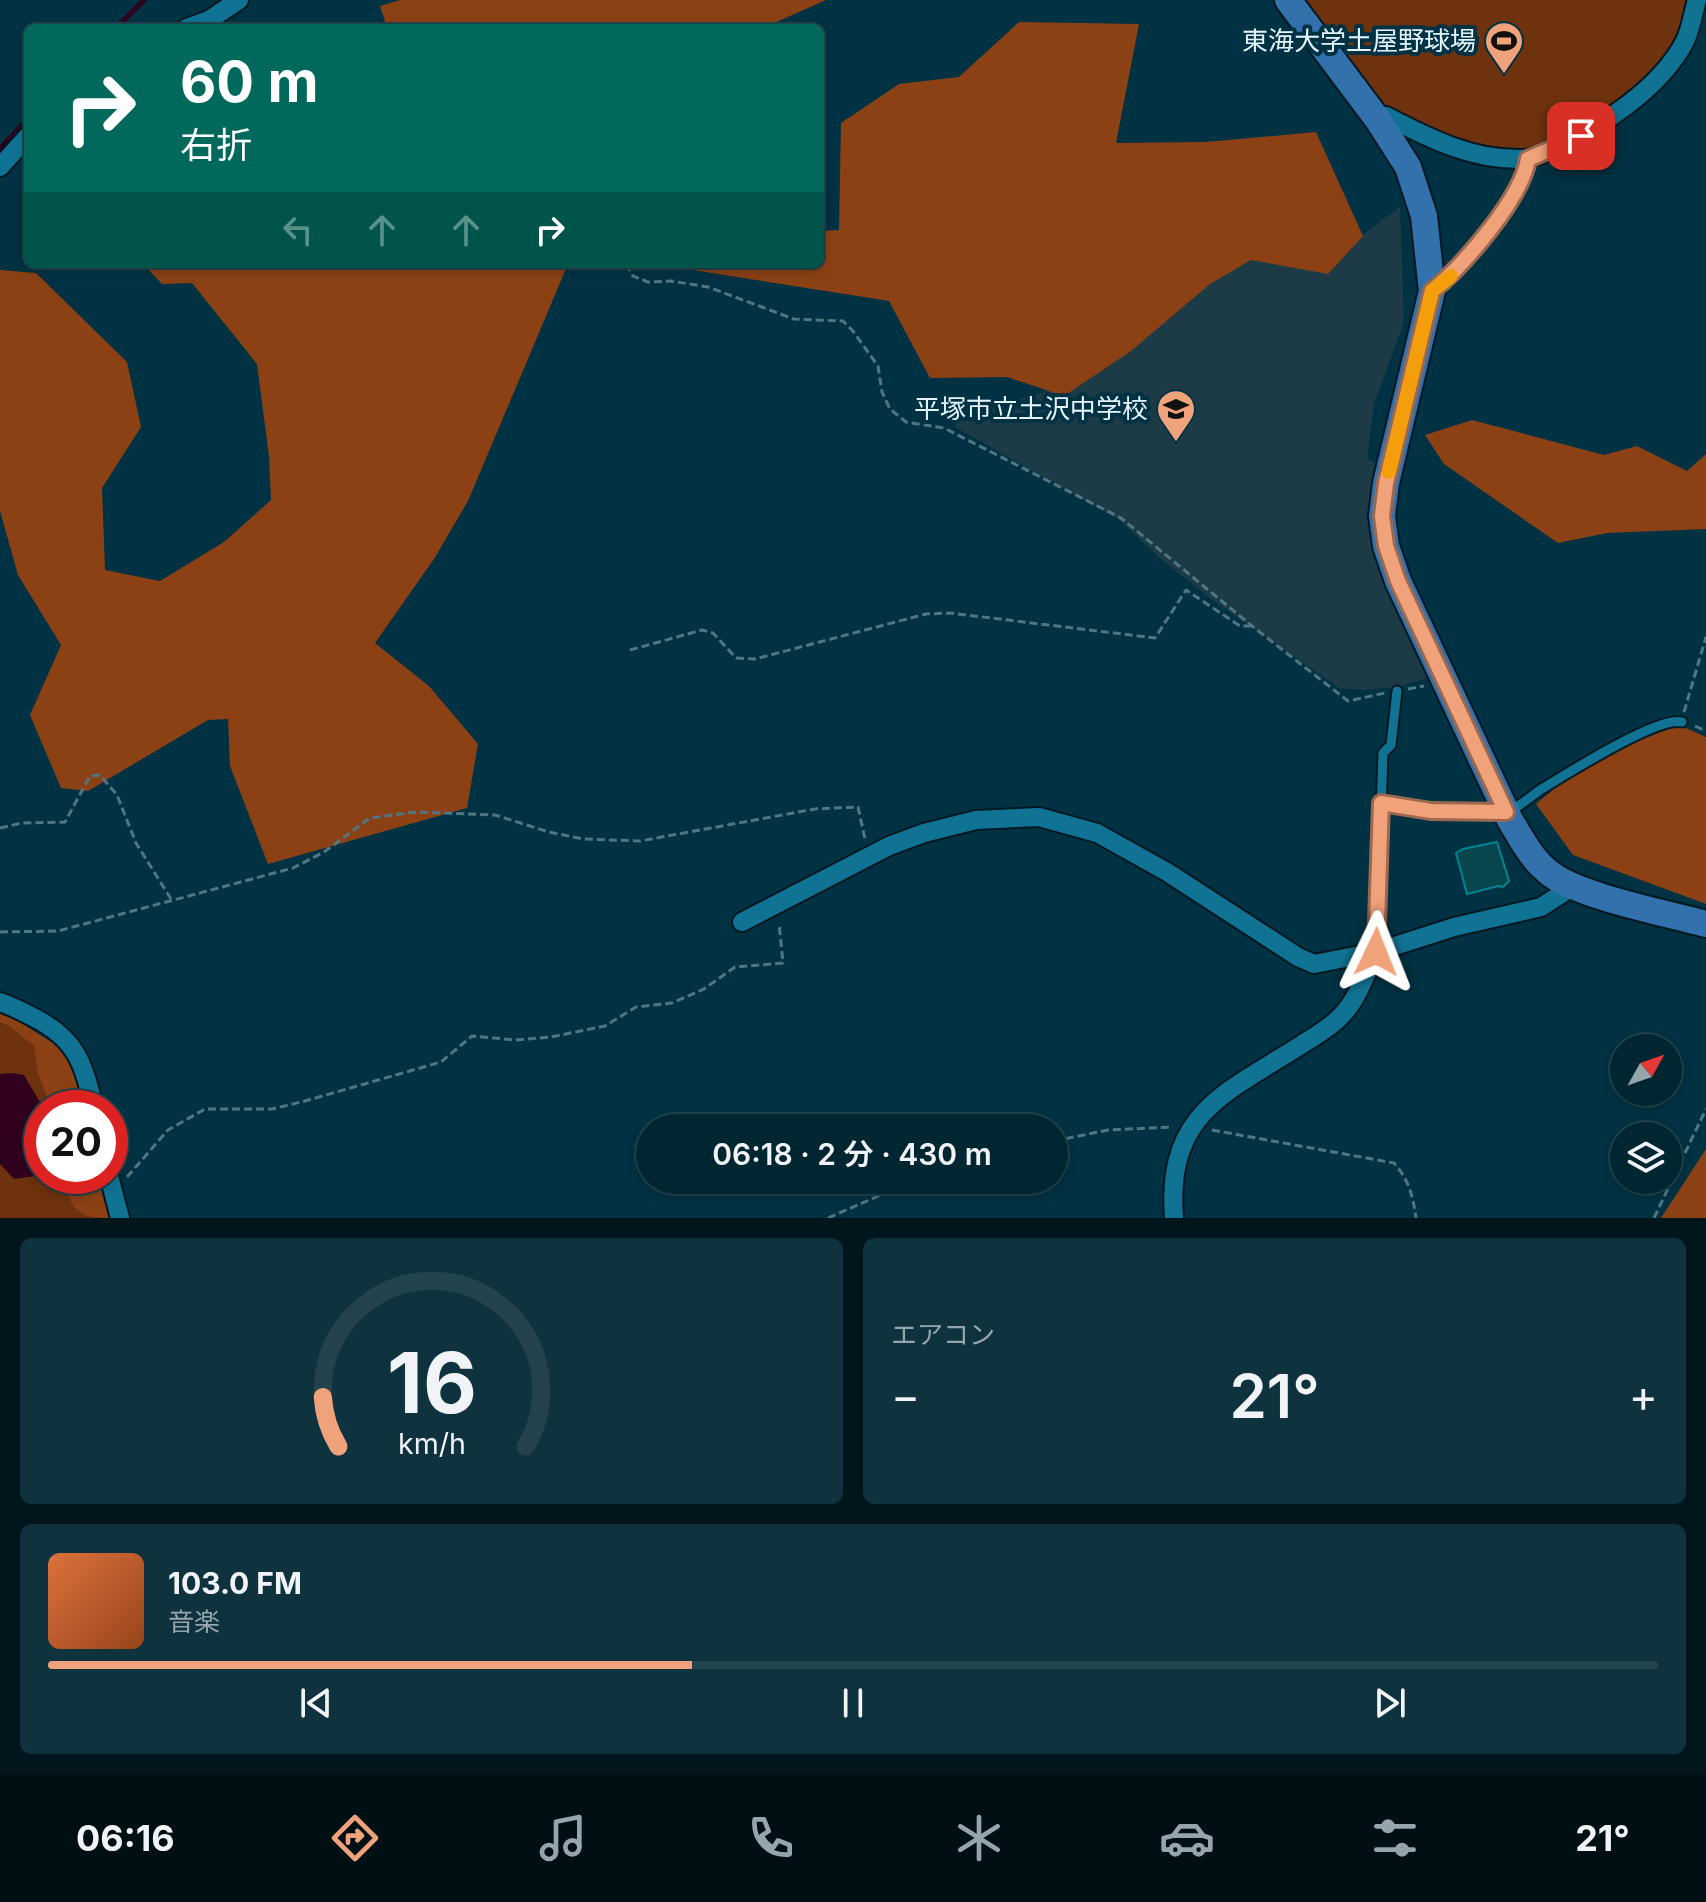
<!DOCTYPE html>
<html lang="ja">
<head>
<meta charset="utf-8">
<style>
  body { margin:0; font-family:Inter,"Noto Sans JP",sans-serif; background:#0e323e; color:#f1f3f6; height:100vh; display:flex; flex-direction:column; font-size:30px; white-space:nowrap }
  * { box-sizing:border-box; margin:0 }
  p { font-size:26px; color:#95a5ac }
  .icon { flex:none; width:44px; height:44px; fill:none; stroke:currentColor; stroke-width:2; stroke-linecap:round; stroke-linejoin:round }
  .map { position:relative; height:1218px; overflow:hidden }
  .side { display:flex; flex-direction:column; gap:20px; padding:20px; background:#00151c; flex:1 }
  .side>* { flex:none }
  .top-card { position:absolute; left:24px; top:24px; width:800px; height:244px; border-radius:12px; box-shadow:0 4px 12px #0003,0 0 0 2px #22434d; background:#00695c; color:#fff; overflow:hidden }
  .needle { width:52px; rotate:50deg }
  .tools { position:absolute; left:1610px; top:1034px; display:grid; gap:16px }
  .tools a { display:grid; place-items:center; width:72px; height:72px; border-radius:50%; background:#002632; box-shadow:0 4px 12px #0003,0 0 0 2px #22434d; font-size:40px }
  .speed { position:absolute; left:24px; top:1090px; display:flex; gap:16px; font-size:40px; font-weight:700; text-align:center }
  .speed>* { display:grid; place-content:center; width:104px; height:104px; border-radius:50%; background:#002632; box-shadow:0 4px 12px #0003,0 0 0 2px #22434d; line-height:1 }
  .speed .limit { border:12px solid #d22; background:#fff; color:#111 }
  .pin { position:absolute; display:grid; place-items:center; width:68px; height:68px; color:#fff; margin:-34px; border-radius:16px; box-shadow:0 4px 12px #0006 }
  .me { position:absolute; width:88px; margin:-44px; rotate:2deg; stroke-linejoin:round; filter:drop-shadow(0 0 6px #0008) }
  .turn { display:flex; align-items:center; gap:28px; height:168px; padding:0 24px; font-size:36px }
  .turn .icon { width:104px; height:104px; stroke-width:2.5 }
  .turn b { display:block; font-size:56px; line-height:68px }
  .lanes { display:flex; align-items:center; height:76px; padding:0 24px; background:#0003; justify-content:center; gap:40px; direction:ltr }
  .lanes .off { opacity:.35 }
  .big { font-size:60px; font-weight:600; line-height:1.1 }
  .side .card { flex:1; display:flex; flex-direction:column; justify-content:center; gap:12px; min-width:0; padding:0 28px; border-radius:12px; background:#0e323e }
  .side .dial { align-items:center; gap:0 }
  .dial svg { height:208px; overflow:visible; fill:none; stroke:#22434d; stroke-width:7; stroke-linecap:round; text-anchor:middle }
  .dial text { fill:#f1f3f6; stroke:none }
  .song { display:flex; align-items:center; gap:24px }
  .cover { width:96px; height:96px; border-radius:12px; background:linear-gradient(135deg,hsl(20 70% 55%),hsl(20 70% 35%)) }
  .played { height:8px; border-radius:4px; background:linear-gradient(90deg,#f0a27a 40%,#22434d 40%) }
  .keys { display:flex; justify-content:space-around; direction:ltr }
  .heat { display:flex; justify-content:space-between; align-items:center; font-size:44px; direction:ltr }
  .side .tiles { flex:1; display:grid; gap:20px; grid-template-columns:1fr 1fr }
  .card:last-child { grid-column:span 2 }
  .trip { position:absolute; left:636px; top:1114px; width:432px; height:80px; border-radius:40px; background:#002632; box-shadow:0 4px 12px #0003,0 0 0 2px #22434d; font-weight:600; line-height:80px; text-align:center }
  .tab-bar { display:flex; height:128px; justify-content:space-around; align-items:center; background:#000f14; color:#95a5ac }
  .tab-bar .icon { width:56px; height:56px }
  .tab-bar .current { color:#f0a27a }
  .tab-bar b { font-size:36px; color:#f1f3f6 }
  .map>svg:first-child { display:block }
  .built { fill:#1c3b47 }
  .green { fill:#6e320e }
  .forest { fill:#8b4114 }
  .water { fill:#30001e }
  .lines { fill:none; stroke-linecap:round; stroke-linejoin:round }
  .stream { stroke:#30001e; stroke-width:5 }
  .building { fill:#09454c; stroke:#008492; stroke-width:2 }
  .lane-casing { stroke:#001822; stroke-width:13 }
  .street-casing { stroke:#001822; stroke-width:22 }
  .secondary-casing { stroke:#001822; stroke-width:30 }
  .path { stroke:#507684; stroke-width:3; stroke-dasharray:8 4; stroke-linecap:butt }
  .lane { stroke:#117394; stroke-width:9 }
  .street { stroke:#117394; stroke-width:18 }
  .secondary { stroke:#3271ac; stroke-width:26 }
  .route-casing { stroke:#9c694f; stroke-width:20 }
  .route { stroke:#f0a27a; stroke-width:14 }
  .slow { stroke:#f59e0b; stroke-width:14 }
  .labels { text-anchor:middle; stroke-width:8; stroke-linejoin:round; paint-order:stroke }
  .poi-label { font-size:26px; fill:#e5f4fc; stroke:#003243; text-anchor:end }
</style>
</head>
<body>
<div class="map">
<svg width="1706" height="1218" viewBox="0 0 1706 1218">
  <rect width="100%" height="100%" fill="#003243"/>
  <!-- built -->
  <polygon class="built" points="1400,207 1404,322 1374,404 1367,459 1378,464 1374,488 1377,563 1429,673 1424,679 1398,687 1363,690 1339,688 1210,598 1161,559 1118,519 955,427 957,418 1077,382 1228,248 1323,264"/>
  <!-- green -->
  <g class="green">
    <polygon points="1302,0 1691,0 1681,36 1667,60 1637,91 1567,134 1523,151 1470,145 1434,133 1375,101"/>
    <polygon points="0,1010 5,1011 87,1108 42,1108 42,1176 106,1176 117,1218 0,1218"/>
  </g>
  <!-- forest -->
  <g class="forest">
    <polygon points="400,0 826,0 763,28 387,28 380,6"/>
    <polygon points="1019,22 1139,24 1116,143 1205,142 1316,132 1363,236 1328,274 1251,260 1210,284 1131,351 1064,396 1007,377 930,378 889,301 655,264 820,264 820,231 839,230 841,123 899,84 959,77"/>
    <polygon points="143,264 568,264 468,501 434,559 375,643 429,686 478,744 467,808 268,864 230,766 228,719 208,720 88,791 61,788 30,715 61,645 18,575 0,511 0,270 36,273 127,362 141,427 102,488 105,570 160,581 224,542 271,500 269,456 257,364 192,283 162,284"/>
    <polygon points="1472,420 1604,455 1637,446 1687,471 1706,454 1706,529 1607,533 1558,543 1444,464 1425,435"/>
    <polygon points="1679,725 1706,737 1706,904 1573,855 1536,804 1591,758"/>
    <polygon points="0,1010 66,1051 87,1108 51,1108 38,1073 34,1046 9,1026 0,1022"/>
    <polygon points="1706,1149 1706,1218 1661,1218"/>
    <path d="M 67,1176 L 106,1176 L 117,1218 C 97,1218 78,1218 71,1202 C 67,1193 66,1186 67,1176 Z"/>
  </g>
  <!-- water -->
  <polygon class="water" points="12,1073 24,1075 41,1104 39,1131 42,1135 42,1175 14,1179 0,1164 0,1074"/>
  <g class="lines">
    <!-- stream -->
    <g class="stream">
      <polyline points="116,28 144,0"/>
      <polyline points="0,149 28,119"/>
    </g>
  </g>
  <!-- building -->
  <polygon class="building" points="1497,842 1509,881 1503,887 1498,886 1467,894 1456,853 1463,849"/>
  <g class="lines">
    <!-- lane casing -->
    <g class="lane-casing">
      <g id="lane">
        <path d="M 1436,288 C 1466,264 1522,196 1528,159"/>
        <path d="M 1381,803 C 1417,809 1468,817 1504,812 C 1516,810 1530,797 1540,790 C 1565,775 1657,716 1682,722"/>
        <polyline points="1376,952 1383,753 1391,745 1397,691"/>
      </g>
    </g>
    <!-- street casing -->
    <g class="street-casing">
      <g id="street">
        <polyline points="187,28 209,20 239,0"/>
        <path d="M 1378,120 L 1386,116 C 1430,139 1474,161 1525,159 C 1535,158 1545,152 1554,148 C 1600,128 1661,88 1685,41 C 1691,29 1693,13 1697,0"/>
        <polyline points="0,167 28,136"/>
        <polyline points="742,922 889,846 924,833 976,820 1039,817 1097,833 1167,872 1298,957 1314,964 1376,952 1454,927 1541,907 1572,887"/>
        <path d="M 0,1002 C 12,1006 23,1012 35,1018 C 77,1040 83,1063 94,1108"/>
        <polyline points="109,1176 120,1218"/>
        <path d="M 1174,1218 C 1166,1113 1224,1094 1301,1045 C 1315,1036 1330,1028 1341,1016 C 1358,999 1366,973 1376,952"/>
      </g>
    </g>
    <!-- secondary casing -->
    <g class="secondary-casing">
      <path id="secondary" d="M 1288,0 L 1378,120 L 1408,167 L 1424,216 L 1432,291 L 1386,483 L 1382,516 L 1386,546 L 1398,581 L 1510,820 C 1521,838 1531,858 1547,871 C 1575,896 1666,913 1706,924"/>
    </g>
    <!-- path -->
    <g class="path">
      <polyline points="626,264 633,276 648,282 671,281 708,287 794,319 843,321 853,331 878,366 882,392 890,409 906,422 944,428 1121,518 1252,626 1348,701 1385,693"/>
      <polyline points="630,650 702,630 713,633 736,658 755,659 926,614 950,613 1155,638 1186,590 1240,626 1252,626"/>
      <polyline points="1408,689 1424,686"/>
      <polyline points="1684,712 1706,637"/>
      <polyline points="1695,726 1706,731"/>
      <polyline points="0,828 22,823 65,822 90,776 100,775 117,795 136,843 171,899"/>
      <polyline points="0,932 58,931 293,868 324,852 370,818 416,812 495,815 549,832 583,839 640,841 815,809 858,807 865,839"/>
      <path d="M 1212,1130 L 1394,1163 C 1409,1180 1413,1196 1416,1218"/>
      <polyline points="1054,1141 1108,1130 1173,1127"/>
      <polyline points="127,1177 168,1130 205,1109 272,1109 305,1101 441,1062 472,1036 515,1040 551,1037 605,1026 636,1007 672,1003 704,989 735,967 783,963 779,923"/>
      <polyline points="828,1218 915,1180"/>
      <polyline points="1654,1218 1706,1109"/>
    </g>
    <!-- lane -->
    <use href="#lane" class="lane"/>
    <!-- street -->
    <use href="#street" class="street"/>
    <!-- secondary -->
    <use href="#secondary" class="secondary"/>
  </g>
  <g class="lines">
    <!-- route casing -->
    <g class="route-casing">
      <path id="route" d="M 1376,952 L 1381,803 L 1431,811 L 1506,812 L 1398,581 L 1386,546 L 1382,516 L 1386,483 L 1432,291 C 1463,266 1522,198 1528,159 L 1581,136"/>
    </g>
    <!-- route -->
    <use href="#route" class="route"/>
    <!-- slow -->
    <polyline class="slow" points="1389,472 1432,291 1451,276"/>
  </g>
  <!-- icons -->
  <defs>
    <g id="stadium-pin" transform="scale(2)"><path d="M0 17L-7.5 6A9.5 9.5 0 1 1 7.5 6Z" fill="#f0a27a" stroke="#003243"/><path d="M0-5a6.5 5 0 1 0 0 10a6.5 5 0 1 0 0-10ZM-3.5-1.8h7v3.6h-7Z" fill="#111"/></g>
    <g id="school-pin" transform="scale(2)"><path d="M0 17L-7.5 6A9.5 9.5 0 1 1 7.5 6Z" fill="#f0a27a" stroke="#003243"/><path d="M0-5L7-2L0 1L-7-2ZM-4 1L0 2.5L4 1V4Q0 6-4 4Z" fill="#111"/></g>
  </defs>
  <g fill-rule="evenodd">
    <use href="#stadium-pin" x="1504" y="41"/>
    <use href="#school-pin" x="1176" y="409"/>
  </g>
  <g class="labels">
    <!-- poi labels -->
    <g class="poi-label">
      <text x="1476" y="50">東海大学土屋野球場</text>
      <text x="1148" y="418">平塚市立土沢中学校</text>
    </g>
  </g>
</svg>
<div class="tools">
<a><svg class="needle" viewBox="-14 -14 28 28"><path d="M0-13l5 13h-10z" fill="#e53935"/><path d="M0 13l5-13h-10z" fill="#95a5ac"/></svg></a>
<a><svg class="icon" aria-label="layers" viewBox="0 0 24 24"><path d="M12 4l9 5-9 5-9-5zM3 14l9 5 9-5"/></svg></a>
</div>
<div class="speed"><div class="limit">20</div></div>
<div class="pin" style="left:1581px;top:136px;background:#d93025"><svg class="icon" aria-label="arrive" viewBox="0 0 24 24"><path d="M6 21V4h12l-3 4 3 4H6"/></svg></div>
<svg class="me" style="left:1376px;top:952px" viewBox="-20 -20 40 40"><path d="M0-17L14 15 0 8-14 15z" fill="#f0a27a" stroke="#fff" stroke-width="4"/></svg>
<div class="trip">06:18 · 2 分 · 430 m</div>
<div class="top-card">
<div class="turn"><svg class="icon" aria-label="right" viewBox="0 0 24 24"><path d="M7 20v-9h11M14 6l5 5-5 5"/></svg><div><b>60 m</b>右折</div></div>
<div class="lanes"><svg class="icon off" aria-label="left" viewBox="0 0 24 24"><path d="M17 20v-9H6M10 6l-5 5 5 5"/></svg><svg class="icon off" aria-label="ahead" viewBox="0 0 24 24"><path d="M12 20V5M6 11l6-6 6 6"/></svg><svg class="icon off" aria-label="ahead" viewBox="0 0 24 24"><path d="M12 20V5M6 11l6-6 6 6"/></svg><svg class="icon" aria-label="right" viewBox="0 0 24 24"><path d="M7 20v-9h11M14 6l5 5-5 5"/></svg></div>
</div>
</div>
<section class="side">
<div class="tiles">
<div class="card dial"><svg viewBox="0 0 100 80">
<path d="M14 69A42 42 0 1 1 86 69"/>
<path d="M14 69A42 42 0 0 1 8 50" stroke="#f0a27a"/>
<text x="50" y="56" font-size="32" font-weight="700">16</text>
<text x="50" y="72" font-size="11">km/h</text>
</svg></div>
<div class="card"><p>エアコン</p>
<div class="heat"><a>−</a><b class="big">21°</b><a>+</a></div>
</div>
<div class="card">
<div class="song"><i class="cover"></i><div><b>103.0 FM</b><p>音楽</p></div></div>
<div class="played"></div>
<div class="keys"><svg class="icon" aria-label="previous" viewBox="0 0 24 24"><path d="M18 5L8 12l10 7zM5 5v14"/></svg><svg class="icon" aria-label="pause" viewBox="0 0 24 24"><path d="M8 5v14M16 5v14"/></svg><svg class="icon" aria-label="next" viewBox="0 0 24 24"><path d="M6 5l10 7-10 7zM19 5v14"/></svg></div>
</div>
</div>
</section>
<nav class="tab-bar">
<b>06:16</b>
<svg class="icon current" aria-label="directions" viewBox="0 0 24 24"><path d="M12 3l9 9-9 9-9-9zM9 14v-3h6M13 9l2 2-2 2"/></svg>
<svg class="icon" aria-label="music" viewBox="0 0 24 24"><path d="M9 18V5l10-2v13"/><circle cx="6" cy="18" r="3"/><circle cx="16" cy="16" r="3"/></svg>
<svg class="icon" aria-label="phone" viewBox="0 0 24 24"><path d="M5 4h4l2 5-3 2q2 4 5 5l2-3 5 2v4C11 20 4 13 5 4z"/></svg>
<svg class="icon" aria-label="climate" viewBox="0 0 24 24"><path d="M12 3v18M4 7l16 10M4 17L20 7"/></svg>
<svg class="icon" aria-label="car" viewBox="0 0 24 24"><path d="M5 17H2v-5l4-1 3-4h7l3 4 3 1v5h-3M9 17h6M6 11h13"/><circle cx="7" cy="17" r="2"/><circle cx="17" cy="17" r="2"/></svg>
<svg class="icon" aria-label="filters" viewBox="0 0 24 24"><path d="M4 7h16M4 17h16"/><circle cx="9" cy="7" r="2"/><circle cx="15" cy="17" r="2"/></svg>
<b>21°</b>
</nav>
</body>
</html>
